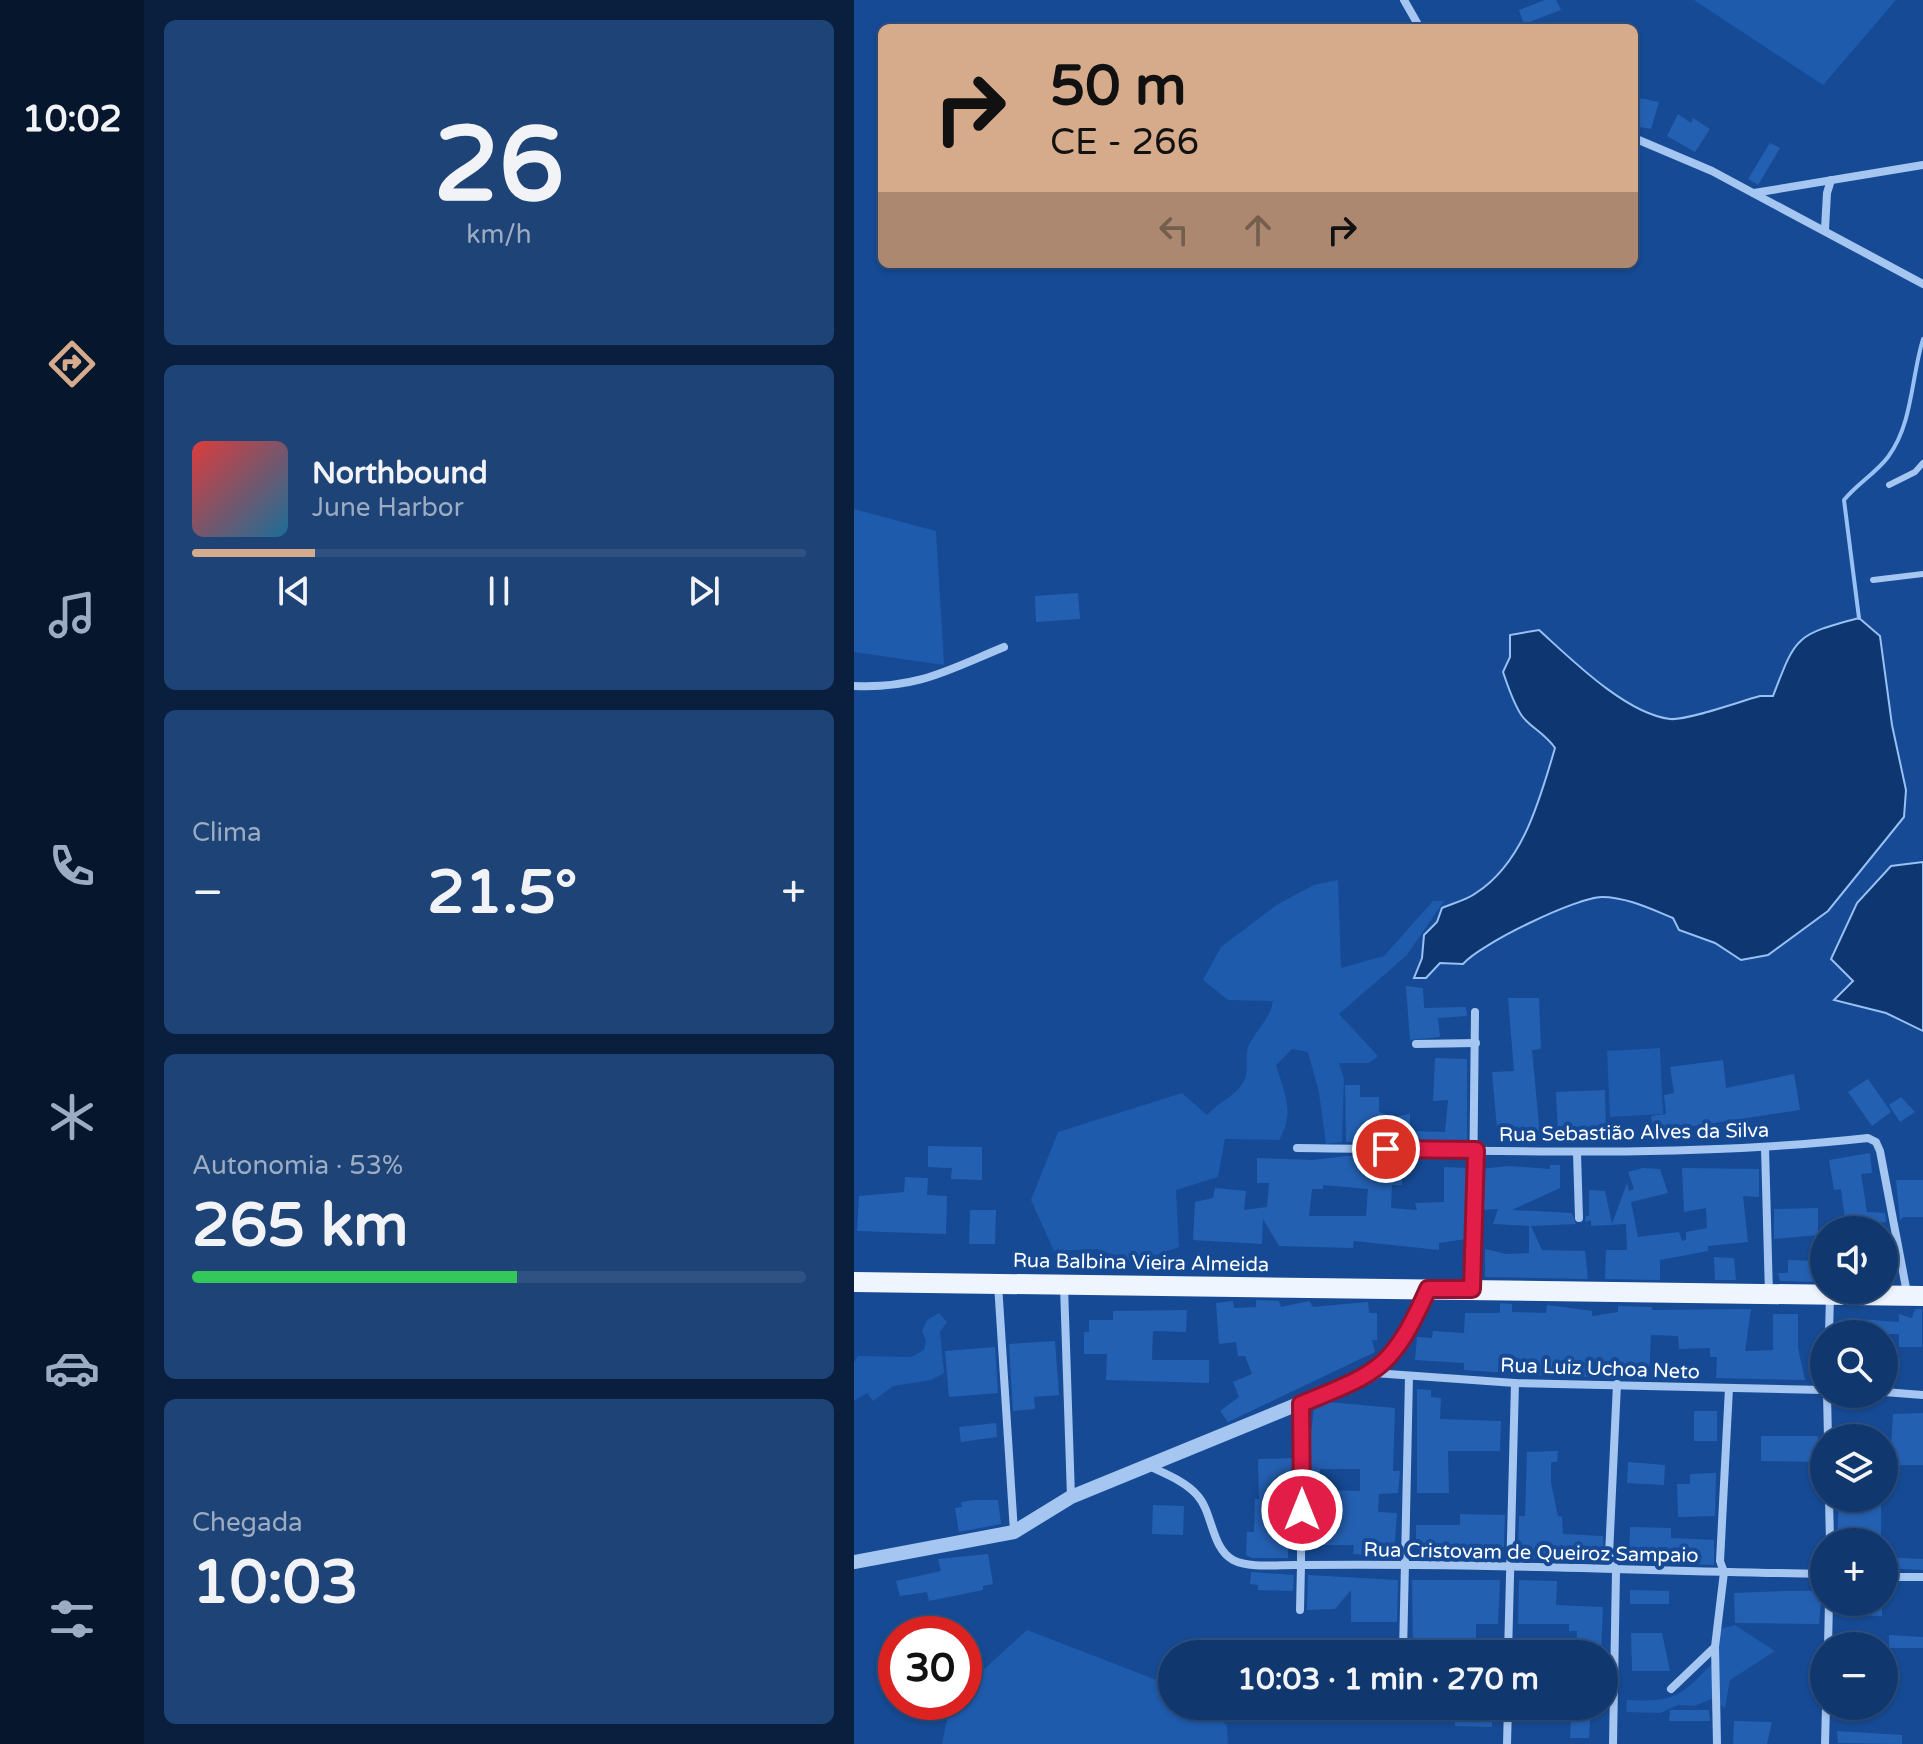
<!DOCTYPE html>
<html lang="pt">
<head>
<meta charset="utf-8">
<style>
  body { margin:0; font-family:"Varela Round",sans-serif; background:#1e4377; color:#f1f3f6; height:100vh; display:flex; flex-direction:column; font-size:30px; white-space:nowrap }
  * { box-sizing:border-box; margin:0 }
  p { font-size:26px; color:#9cacc3 }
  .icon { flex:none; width:44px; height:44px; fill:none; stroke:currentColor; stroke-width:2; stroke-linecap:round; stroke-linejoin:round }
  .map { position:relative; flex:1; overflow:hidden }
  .sheet { display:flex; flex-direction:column; gap:20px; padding:20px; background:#091f3d; width:710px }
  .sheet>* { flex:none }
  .hud { position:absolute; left:24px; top:24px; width:760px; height:244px; border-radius:12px; box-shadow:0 2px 6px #0004,0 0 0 2px #305282; background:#d6ab8b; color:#111; overflow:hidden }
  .controls { position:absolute; left:956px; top:1216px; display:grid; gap:16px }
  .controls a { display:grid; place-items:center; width:88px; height:88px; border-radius:50%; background:#10386f; box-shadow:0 2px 6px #0004,0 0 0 2px #305282; font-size:40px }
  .speed { position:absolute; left:24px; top:1616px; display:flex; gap:16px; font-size:40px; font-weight:700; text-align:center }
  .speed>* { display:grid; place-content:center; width:104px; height:104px; border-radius:50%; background:#10386f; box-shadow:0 2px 6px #0004,0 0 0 2px #305282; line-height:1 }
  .speed .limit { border:12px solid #d22; background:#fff; color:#111 }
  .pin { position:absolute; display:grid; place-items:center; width:68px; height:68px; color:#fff; margin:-34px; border:4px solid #fff; border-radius:50%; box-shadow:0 2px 8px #0007 }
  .me { position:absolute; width:88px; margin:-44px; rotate:0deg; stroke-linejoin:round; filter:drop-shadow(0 0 6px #0008) }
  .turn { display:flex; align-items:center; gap:28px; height:168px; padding:0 40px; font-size:36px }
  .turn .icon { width:104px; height:104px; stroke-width:2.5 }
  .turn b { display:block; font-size:56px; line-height:68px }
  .lanes { display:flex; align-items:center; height:76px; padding:0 40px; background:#0003; justify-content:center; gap:40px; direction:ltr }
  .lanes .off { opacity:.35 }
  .big { font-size:60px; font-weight:700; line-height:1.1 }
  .sheet .tile { flex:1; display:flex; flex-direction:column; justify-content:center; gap:12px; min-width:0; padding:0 28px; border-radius:12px; background:#1e4377 }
  .sheet .dial { align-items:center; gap:0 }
  .dial b { font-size:104px; line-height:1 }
  .song { display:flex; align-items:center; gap:24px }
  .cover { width:96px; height:96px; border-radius:12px; background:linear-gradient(135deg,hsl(0 70% 55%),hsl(200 70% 35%)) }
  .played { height:8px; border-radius:4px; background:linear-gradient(90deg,#d6ab8b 20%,#305282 20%) }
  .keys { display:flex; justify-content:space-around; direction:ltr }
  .heat { display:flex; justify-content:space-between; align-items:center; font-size:44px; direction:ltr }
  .charge { height:12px; border-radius:6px; background:linear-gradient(90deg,#34c759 53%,#305282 0) }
  .trip { position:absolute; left:304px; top:1640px; width:460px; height:80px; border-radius:40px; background:#10386f; box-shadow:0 2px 6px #0004,0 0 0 2px #305282; font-weight:700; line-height:80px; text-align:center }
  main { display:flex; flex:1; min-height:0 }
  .tabs { display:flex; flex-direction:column; width:144px; justify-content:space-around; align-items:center; background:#06162c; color:#9cacc3 }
  .tabs .icon { width:56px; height:56px }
  .tabs .current { color:#d6ab8b }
  .tabs b { font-size:36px; color:#f1f3f6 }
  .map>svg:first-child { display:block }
  .green { fill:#1e5bad }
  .water { fill:#0e3670; stroke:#97c0f4; stroke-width:2 }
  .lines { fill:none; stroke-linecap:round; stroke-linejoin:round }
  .stream { stroke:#97c0f4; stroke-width:4 }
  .building { fill:#2460b2; fill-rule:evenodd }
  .service { stroke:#a5c6f1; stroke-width:6 }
  .minor { stroke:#a5c6f1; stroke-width:8 }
  .tertiary { stroke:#a5c6f1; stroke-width:14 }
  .primary { stroke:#eff5ff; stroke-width:20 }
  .route-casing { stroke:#92132f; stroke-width:20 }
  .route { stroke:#e11d48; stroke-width:14 }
  .labels { text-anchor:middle; stroke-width:8; stroke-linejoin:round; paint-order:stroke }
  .street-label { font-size:20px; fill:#fff; stroke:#164a94 }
</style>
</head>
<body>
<main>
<nav class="tabs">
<b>10:02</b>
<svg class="icon current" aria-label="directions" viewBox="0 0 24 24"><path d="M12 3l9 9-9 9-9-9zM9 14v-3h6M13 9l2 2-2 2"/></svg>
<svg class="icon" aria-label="music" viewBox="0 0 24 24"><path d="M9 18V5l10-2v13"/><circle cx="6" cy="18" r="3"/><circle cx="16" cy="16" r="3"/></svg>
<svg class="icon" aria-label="phone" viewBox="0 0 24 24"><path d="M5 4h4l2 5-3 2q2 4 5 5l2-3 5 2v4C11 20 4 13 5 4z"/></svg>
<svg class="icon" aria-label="climate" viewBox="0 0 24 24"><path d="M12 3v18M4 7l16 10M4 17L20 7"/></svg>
<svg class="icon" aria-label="car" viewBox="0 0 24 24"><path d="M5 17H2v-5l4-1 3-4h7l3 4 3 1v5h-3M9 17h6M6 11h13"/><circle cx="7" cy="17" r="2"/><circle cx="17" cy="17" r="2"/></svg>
<svg class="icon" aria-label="filters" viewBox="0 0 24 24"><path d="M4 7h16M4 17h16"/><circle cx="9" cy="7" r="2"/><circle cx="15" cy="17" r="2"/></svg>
</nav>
<section class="sheet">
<div class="tile dial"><b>26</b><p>km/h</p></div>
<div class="tile">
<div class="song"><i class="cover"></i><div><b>Northbound</b><p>June Harbor</p></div></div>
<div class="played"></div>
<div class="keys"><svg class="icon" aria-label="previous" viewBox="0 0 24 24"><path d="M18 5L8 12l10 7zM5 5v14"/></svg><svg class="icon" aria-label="pause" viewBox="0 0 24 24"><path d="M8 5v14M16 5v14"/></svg><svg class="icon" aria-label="next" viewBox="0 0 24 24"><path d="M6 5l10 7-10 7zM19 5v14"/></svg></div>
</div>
<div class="tile"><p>Clima</p>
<div class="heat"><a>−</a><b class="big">21.5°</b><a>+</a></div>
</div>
<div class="tile"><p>Autonomia · 53%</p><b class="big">265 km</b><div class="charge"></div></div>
<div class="tile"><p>Chegada</p><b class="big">10:03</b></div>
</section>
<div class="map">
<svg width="1069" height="1744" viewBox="0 0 1069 1744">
  <rect width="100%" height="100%" fill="#164a94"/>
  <!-- green -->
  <g class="green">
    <polygon points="840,0 1042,0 969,85"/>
    <polygon points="0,509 82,531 90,665 0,652"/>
    <path d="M 484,880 L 487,968 L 530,956 L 579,901 L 590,901 L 553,955 L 485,1014 L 524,1056 L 515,1063 L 485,1063 L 490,1079 L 488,1142 L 472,1144 L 465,1093 L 454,1052 L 438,1049 L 422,1065 C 431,1094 441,1113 425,1140 L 371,1139 L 364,1177 L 322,1190 L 325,1247 L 280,1263 L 243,1249 L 200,1251 L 177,1200 L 204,1132 L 328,1093 L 353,1115 C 362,1105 379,1096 386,1087 C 398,1073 389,1058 395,1045 C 403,1029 416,1019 419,1001 L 374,1000 L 349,980 L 367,947 L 424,904 L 460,885 Z"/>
    <polygon points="806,1048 809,1114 756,1117 753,1051"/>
    <polygon points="85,1313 93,1322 86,1332 90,1373 77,1380 39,1386 19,1401 13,1393 0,1401 0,1362 4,1356 57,1357 70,1350 72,1341 68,1331 73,1320"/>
    <path d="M 881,1625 L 921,1651 L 876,1680 L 871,1708 L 858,1699 L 840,1706 L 824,1705 L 806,1713 L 772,1712 L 773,1700 C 826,1703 828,1693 864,1658 L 866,1629 Z"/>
    <polygon points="173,1630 318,1686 318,1706 353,1706 373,1726 374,1744 88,1744 94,1714 103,1702 110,1702 110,1691 116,1682"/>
  </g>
  <!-- water -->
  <g class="water">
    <path d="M 1005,618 L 1026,636 L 1038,725 L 1052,790 L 1050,817 L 974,911 L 914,955 L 887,960 L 861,943 L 825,930 L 819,918 C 797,909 772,897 748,897 C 723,897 626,944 609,964 L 586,963 L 572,978 L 560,978 L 568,958 L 570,935 L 583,922 L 588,908 C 599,903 613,900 622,893 C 670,862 686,798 701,748 C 692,734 676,727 668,716 C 659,703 654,686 649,672 L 656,657 L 656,635 L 685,630 C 717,659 772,714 816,719 C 832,721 887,701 906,696 L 919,696 C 942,636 941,635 1005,618 Z"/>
    <polygon points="1069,862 1069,1031 1032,1013 980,1000 999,981 977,959 1003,903 1037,866"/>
  </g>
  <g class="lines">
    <!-- stream -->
    <path class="stream" d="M 1005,618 L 990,500 C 1003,484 1022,473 1034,457 C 1059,423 1057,378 1069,339"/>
  </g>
  <!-- building -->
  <g class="building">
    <polygon points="691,0 702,0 707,10 670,24 665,10"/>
    <polygon points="780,97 805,102 797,129 780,126"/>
    <polygon points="824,114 837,123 839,118 856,129 841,152 813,136"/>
    <polygon points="916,143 926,148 904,185 894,179"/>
    <polygon points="224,593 226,619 182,622 181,596"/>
    <polygon points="552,986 569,988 570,1008 612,1007 613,1016 584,1018 586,1037 556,1040"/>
    <polygon points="654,998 685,998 687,1049 678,1050 686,1136 644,1140 638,1072 660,1071"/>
    <polygon points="581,1058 613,1059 613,1143 492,1142 491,1085 506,1085 506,1097 525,1097 525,1112 540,1117 556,1114 556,1131 591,1132 594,1100 579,1101"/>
    <polygon points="869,1060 872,1088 940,1074 946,1110 800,1132 797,1116 812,1114 810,1095 820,1093 816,1067"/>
    <polygon points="1014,1079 1037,1112 1018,1126 994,1092"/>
    <polygon points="751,1090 752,1130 704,1134 702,1092"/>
    <polygon points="1047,1097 1061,1112 1046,1122 1035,1105"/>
    <polygon points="74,1146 128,1147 128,1180 97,1179 98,1168 74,1167"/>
    <polygon points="1016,1153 1018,1173 1007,1174 1013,1212 1031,1213 1032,1222 992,1227 987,1189 980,1190 975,1160"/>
    <path d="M 492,1156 L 539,1156 L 539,1172 L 548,1172 L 548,1185 L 538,1185 L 537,1208 L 563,1210 L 561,1203 L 590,1202 L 590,1167 L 612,1168 L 612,1239 L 585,1243 L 585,1250 L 500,1241 L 499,1248 L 425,1246 L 409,1219 L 408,1244 L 339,1240 L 341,1202 L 359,1198 L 361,1188 L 392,1191 L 390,1210 L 413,1207 L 415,1183 L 403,1183 L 403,1158 L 459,1160 ZM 469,1185 L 514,1189 L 512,1216 L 455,1216 L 458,1189 L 469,1189 Z"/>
    <polygon points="696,1165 706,1165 706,1188 658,1210 718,1213 722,1224 677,1226 688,1250 731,1251 734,1279 631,1277 631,1249 652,1254 675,1253 675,1226 639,1224 644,1209 626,1210 626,1169 655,1166 696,1169"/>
    <polygon points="789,1168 806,1169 814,1193 777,1202 784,1237 825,1232 828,1241 832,1240 832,1232 853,1228 852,1208 830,1212 828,1168 905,1169 905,1197 889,1196 894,1242 854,1246 854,1251 806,1260 806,1280 751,1279 752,1250 773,1250 772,1224 737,1226 737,1220 731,1222 732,1216 735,1216 735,1190 751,1191 758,1224 773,1183 775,1191 780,1189 774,1172"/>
    <polygon points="51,1177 74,1178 73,1195 93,1196 92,1234 3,1231 5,1196 50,1192"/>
    <polygon points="1042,1180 1069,1180 1069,1217 1049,1217 1046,1221"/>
    <polygon points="964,1208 964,1235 920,1239 920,1209"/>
    <polygon points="116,1210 142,1210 141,1244 115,1244"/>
    <polygon points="860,1257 880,1258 882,1280 861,1280"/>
    <polygon points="934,1260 964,1261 965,1282 926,1281 924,1273 934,1273"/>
    <polygon points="402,1300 425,1301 427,1307 455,1301 459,1307 514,1302 515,1313 523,1313 523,1340 518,1340 521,1352 374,1422 366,1411 385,1397 379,1382 398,1374 391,1356 384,1356 382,1342 365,1344 362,1303 379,1301 380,1308 402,1307"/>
    <polygon points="646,1303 658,1304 658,1312 692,1313 693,1305 738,1311 738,1316 764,1312 764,1306 798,1307 798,1310 897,1309 891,1351 919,1350 919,1314 944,1314 944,1348 951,1380 862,1378 863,1357 856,1357 856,1348 825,1349 824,1336 797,1335 795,1376 711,1377 610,1370 610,1363 561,1360 563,1337 578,1338 579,1331 610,1333 611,1313 646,1313"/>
    <polygon points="1061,1309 1068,1309 1068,1347 1045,1347 1045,1334 993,1334 993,1318 1045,1322 1045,1314 1058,1318"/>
    <polygon points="333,1310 332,1332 299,1331 298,1360 355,1360 355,1383 252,1380 253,1354 230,1354 230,1332 235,1332 235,1320 259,1320 259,1311"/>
    <polygon points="201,1341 205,1395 180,1397 181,1409 159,1411 155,1344"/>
    <polygon points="141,1347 144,1393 95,1397 91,1351"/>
    <polygon points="563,1389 577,1390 577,1397 587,1398 586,1419 647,1421 646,1451 594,1451 595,1493 563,1493"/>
    <path d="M 474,1402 L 541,1408 L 539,1471 L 546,1471 L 544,1493 L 525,1494 L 524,1512 L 543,1513 L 540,1556 L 499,1554 L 500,1545 L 461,1545 L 461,1537 L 456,1537 L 454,1458 L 460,1408 ZM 466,1469 L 506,1469 L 506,1491 L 466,1490 Z"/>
    <rect x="840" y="1411" width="23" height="30"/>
    <polygon points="1069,1413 1069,1465 1036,1465 1039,1414"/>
    <polygon points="142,1423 143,1437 107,1442 105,1427"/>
    <polygon points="907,1436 964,1436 964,1462 907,1461"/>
    <polygon points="704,1451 703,1462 697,1462 697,1483 704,1516 708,1517 709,1534 749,1536 750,1561 664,1558 665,1516 671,1516 673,1452"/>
    <polygon points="440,1458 440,1523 434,1523 434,1558 398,1558 392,1555 393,1532 400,1532 401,1499 405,1499 404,1459"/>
    <polygon points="774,1462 811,1465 810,1485 773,1483"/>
    <polygon points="862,1473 861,1516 824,1517 823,1484 836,1484 836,1474"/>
    <polygon points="985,1498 1027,1498 1027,1542 983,1542"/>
    <polygon points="121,1500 144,1500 147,1524 105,1532 101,1508 108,1507 107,1502"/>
    <polygon points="299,1505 330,1506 329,1535 298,1534"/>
    <polygon points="606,1514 651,1515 650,1547 562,1547 562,1525 606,1525"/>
    <polygon points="776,1527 817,1528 817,1538 860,1540 860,1565 775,1562"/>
    <polygon points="134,1554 139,1584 129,1586 129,1590 75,1601 73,1592 46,1596 42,1581 87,1571 84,1559"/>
    <polygon points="1030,1557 1069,1559 1069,1570 1030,1568"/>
    <polygon points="397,1572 440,1575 439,1591 404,1590 404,1585 396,1584"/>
    <polygon points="454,1575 544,1580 543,1622 497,1622 497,1590 481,1609 453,1610"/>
    <polygon points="558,1580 646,1580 644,1624 622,1624 622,1653 559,1654"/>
    <polygon points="665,1580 703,1581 702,1605 749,1607 747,1653 722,1653 723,1631 715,1631 715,1624 664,1624"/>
    <polygon points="776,1590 815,1591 815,1604 776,1604"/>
    <polygon points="931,1591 968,1591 965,1624 881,1623 880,1593"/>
    <polygon points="987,1603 1028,1603 1028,1616 989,1615"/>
    <polygon points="777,1633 808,1633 816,1671 778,1671"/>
    <polygon points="1035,1635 1069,1637 1069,1648 1035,1648"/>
    <polygon points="558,1706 638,1706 638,1727 601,1726 601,1717 558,1717"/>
    <polygon points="816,1710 855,1710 856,1721 815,1721"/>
    <polygon points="717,1720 736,1720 735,1738 716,1738"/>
    <polygon points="880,1721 918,1722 913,1744 879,1744"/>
    <polygon points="983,1731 1048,1735 1048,1744 984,1743"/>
  </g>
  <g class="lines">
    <!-- service -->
    <g class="service">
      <polyline points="1035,485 1061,472 1069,463"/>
      <polyline points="1019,580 1069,574"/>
    </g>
    <!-- minor -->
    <g class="minor">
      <polyline points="550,0 566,28"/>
      <polyline points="780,138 858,171 1069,284"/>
      <polyline points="900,193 1069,165"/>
      <polyline points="971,229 973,193 977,180"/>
      <path d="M 0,686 C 63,689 94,670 150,647"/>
      <polyline points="562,1044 622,1043"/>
      <path d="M 443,1148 C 634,1150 824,1159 1014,1138 L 1022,1142 L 1026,1151 L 1053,1293"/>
      <polyline points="911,1148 915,1295"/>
      <polyline points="723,1153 725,1218"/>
      <polyline points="144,1284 160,1532"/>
      <polyline points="210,1286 217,1497"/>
      <polyline points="618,1288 621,1012"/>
      <polyline points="975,1334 976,1295"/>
      <polyline points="520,1373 661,1383 970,1390"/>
      <polyline points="1030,1392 1069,1395"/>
      <polyline points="973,1394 974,1438"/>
      <path d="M 447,1404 L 447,1565 C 622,1563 796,1571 970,1574"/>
      <path d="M 295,1466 C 311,1474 331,1481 343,1495 C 359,1512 357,1548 379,1560 C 396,1569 428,1564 447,1565 L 446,1610"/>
      <polyline points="975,1498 976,1542"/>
      <polyline points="1030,1577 1069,1577"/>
      <polyline points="974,1646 975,1602"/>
      <polyline points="861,1647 863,1744"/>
      <polyline points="549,1654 555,1376"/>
      <polyline points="654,1654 661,1383"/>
      <polyline points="817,1689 861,1647 870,1572 866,1561 875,1388"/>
      <polyline points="653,1744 654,1706"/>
      <polyline points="759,1744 762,1571 755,1555 763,1384"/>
      <polyline points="971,1744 972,1706"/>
    </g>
    <!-- tertiary -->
    <polyline class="tertiary" points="0,1562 160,1532 217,1497 520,1373 546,1346 574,1289"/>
    <!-- primary -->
    <polyline class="primary" points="0,1282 1069,1296"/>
  </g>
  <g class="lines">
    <!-- route casing -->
    <g class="route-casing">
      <path id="route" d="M 448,1510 L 447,1404 C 526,1372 538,1369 574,1289 L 618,1289 L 622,1150 L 532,1149"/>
    </g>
    <!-- route -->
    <use href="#route" class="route"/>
  </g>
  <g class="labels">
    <!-- street labels -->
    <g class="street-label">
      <text transform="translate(780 1132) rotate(-1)" y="7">Rua Sebastião Alves da Silva</text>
      <text transform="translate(287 1262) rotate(1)" y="7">Rua Balbina Vieira Almeida</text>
      <text transform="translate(746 1368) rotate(2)" y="7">Rua Luiz Uchoa Neto</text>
      <text transform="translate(677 1552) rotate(1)" y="7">Rua Cristovam de Queiroz Sampaio</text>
    </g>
  </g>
</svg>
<div class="controls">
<a><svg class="icon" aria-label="sound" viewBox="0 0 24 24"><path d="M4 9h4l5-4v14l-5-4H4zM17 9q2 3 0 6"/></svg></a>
<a><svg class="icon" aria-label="search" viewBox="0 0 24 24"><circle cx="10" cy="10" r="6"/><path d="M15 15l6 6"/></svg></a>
<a><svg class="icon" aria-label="layers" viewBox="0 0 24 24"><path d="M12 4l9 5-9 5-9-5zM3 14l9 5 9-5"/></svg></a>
<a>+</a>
<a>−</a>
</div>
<div class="speed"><div class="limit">30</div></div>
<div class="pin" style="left:532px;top:1149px;background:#d93025"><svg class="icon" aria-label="arrive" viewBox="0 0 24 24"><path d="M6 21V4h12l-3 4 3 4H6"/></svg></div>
<svg class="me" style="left:448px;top:1510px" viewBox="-20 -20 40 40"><circle r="17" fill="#e11d48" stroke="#fff" stroke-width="3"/><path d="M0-11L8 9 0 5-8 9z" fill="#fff"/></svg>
<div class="trip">10:03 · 1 min · 270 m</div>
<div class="hud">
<div class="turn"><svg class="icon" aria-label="right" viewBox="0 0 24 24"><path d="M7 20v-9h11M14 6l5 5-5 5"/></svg><div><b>50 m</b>CE - 266</div></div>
<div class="lanes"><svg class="icon off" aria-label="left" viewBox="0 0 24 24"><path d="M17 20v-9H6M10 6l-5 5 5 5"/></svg><svg class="icon off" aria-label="ahead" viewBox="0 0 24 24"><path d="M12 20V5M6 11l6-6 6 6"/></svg><svg class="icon" aria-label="right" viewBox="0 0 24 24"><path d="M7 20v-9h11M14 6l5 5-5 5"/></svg></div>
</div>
</div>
</main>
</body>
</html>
